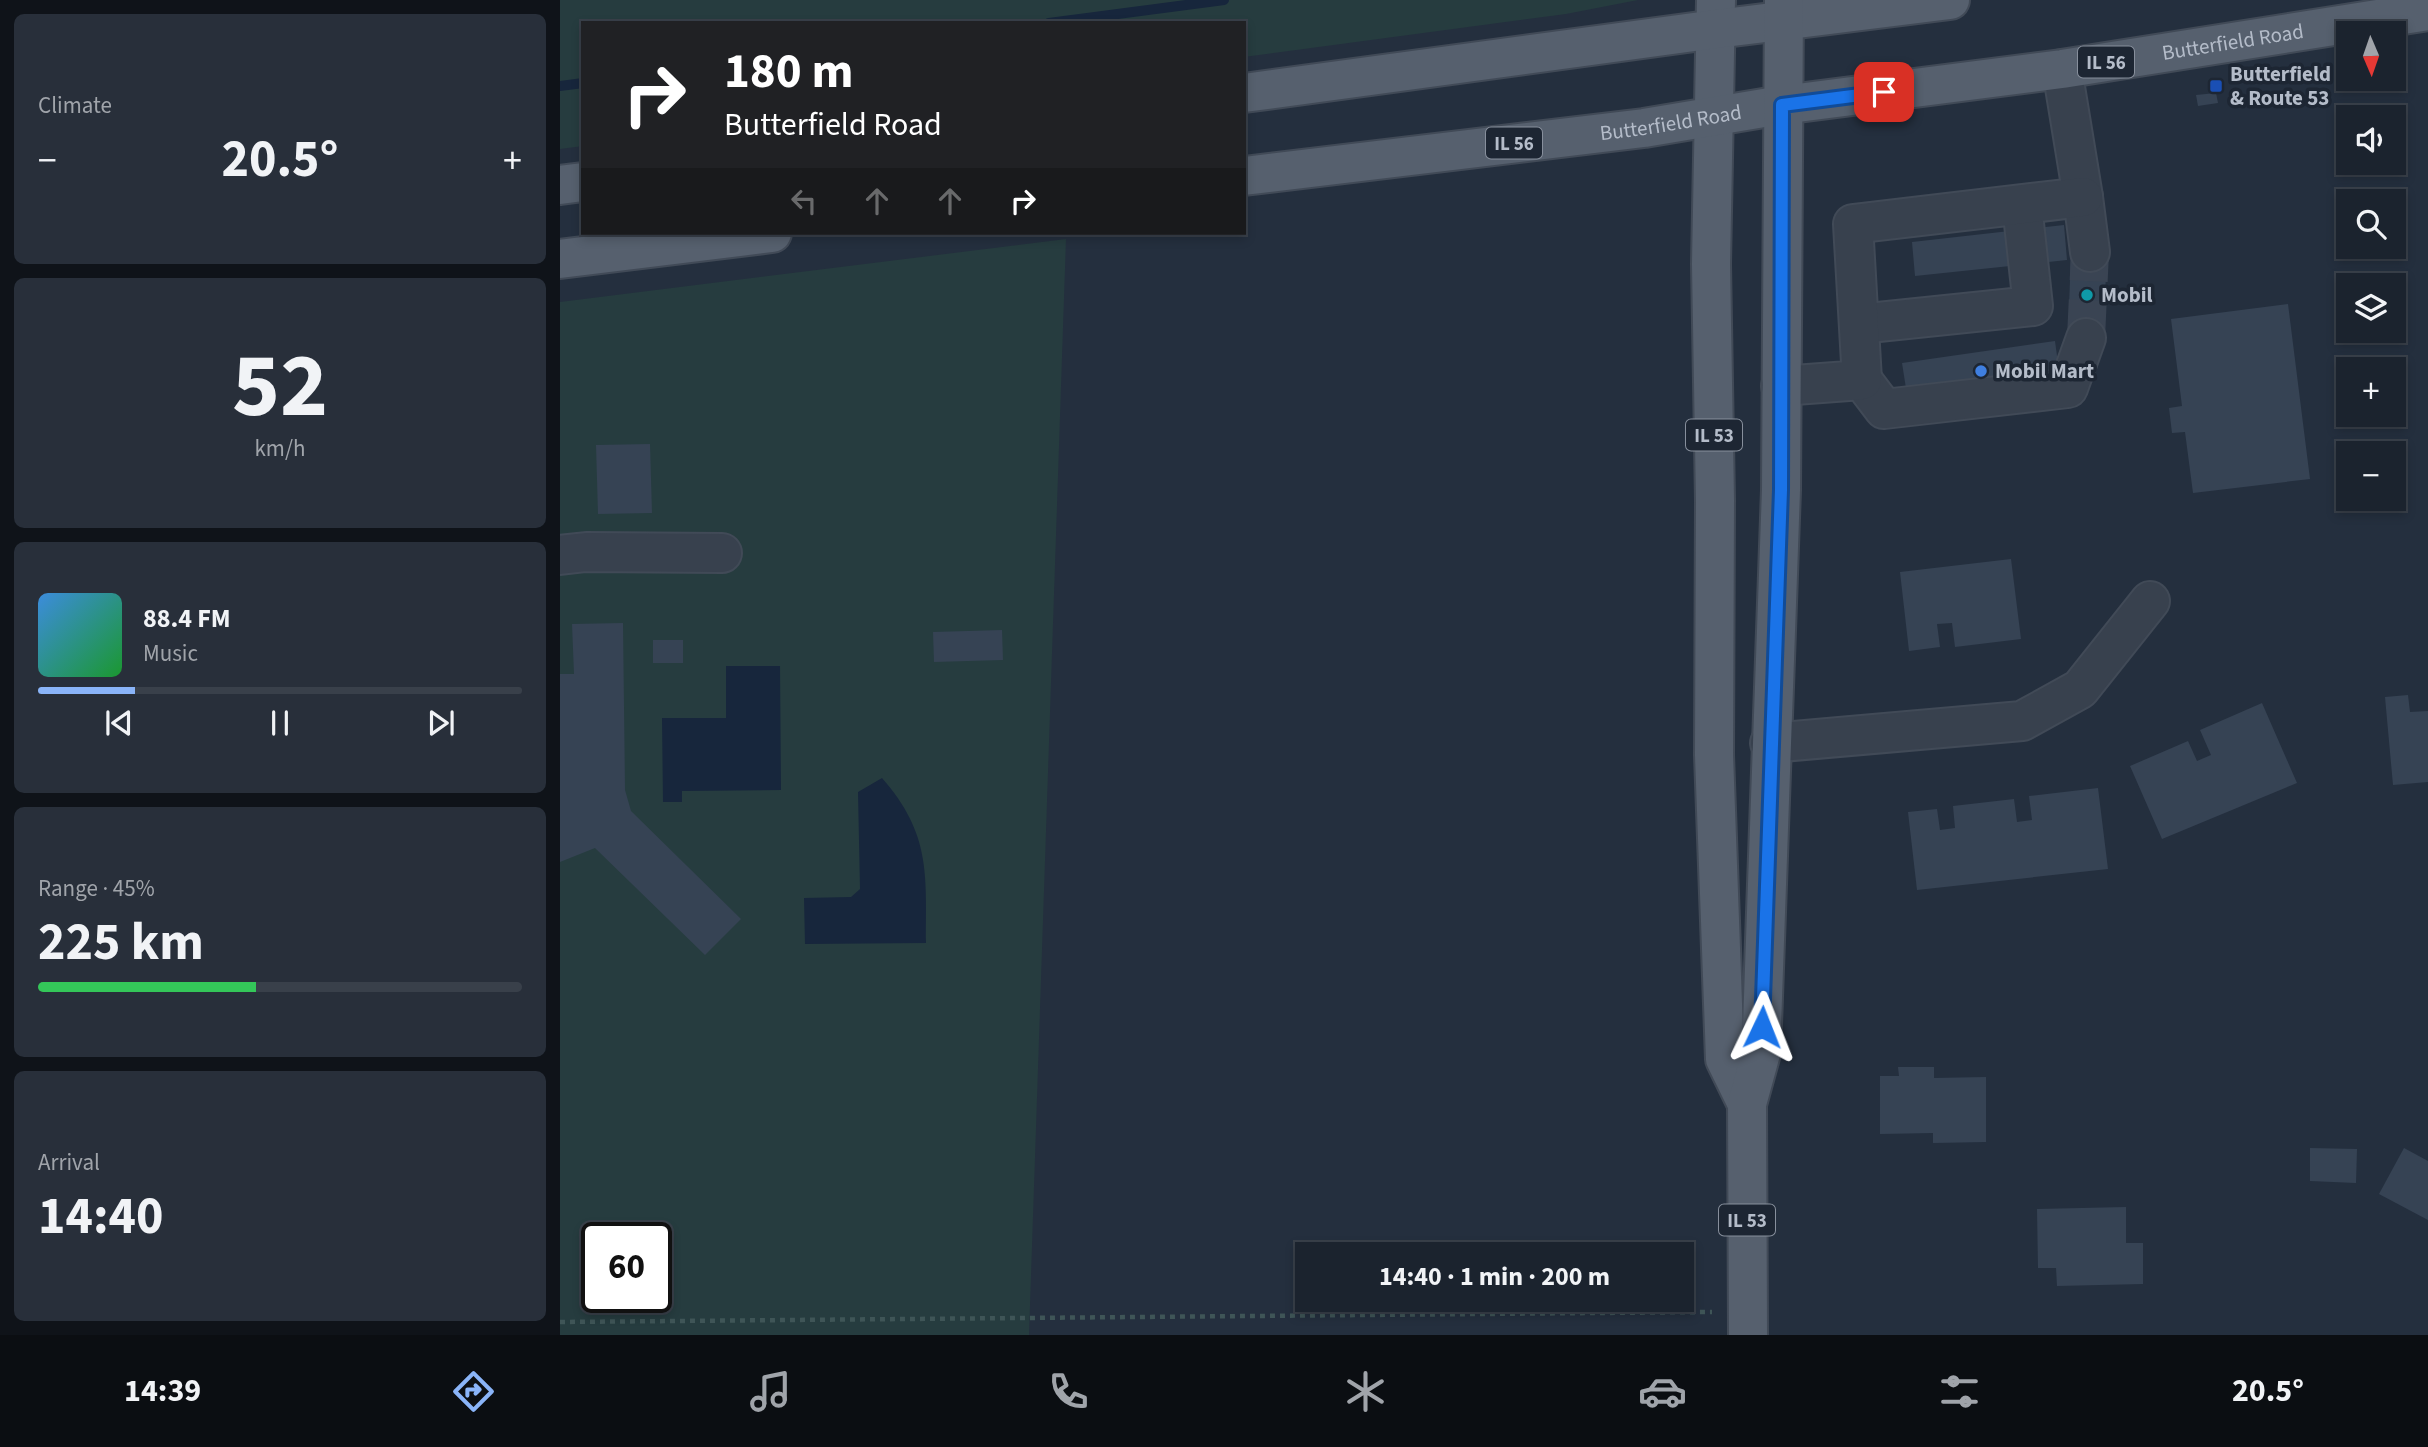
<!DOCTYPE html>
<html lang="en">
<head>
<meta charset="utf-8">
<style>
  body { margin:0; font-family:"Source Sans 3",sans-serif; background:#282f3a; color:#f1f3f6; height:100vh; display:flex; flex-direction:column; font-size:26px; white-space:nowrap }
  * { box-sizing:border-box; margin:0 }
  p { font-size:23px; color:#a0a4aa }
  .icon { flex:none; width:38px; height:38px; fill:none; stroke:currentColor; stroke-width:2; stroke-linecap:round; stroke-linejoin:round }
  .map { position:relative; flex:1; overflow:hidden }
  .sheet { display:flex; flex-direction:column; gap:14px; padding:14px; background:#0f1319; width:560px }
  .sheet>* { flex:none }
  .banner { position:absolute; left:21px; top:21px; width:665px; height:214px; border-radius:0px; box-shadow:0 4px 10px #0003,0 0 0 2px #39404a; background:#202124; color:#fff; overflow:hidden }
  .needle { width:46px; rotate:178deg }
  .tools { position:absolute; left:1776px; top:21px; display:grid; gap:14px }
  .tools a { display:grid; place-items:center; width:70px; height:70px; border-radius:0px; background:#1b232e; box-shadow:0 4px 10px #0003,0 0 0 2px #39404a; font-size:35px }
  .speed { position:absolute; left:21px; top:1222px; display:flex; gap:14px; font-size:35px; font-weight:700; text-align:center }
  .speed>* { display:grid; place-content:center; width:91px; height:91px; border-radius:50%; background:#1b232e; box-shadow:0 4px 10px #0003,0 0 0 2px #39404a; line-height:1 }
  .speed .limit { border:4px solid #111; border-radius:10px; background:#fff; color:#111 }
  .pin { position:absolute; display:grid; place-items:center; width:60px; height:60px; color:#fff; margin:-30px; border-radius:14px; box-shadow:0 4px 10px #0006 }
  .me { position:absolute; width:77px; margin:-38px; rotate:2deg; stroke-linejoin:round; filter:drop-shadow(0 0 5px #0008) }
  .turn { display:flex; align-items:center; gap:24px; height:147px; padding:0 28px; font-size:32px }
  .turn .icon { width:91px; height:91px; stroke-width:2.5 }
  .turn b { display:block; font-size:49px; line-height:60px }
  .lanes { display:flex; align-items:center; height:66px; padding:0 28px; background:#0003; justify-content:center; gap:35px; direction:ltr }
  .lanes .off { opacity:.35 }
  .big { font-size:52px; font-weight:700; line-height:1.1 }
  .sheet .widget { flex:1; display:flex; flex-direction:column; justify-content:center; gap:10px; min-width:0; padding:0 24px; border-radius:10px; background:#282f3a }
  .sheet .dial { align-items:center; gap:0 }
  .dial b { font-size:91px; line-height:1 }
  .song { display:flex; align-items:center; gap:21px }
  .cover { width:84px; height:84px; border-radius:10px; background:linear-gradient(135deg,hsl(210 70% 55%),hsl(130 70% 35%)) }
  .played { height:7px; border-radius:4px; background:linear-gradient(90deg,#8ab4f8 20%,#39404a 20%) }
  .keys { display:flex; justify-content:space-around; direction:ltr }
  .heat { display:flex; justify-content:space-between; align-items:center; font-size:38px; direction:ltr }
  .charge { height:10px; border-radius:5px; background:linear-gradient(90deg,#34c759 45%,#39404a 0) }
  .trip { position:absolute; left:735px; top:1242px; width:399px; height:70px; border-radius:0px; background:#1b232e; box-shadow:0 4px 10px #0003,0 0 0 2px #39404a; font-weight:700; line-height:70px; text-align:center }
  .menu { display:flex; height:112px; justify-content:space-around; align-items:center; background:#0b0e12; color:#a0a4aa }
  .menu .icon { width:49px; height:49px }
  .menu .on { color:#8ab4f8 }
  .menu b { font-size:32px; color:#f1f3f6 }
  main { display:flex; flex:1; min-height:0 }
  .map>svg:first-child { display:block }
  .green { fill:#263c3f; fill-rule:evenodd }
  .water { fill:#17263c }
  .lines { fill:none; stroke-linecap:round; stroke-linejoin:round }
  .stream { stroke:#17263c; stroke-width:10 }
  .building { fill:#364354 }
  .minor-tunnel { stroke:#3a4453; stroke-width:38; stroke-dasharray:38 19; stroke-linecap:butt }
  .minor-casing { stroke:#414a57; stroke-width:42 }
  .major-casing { stroke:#414a57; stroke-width:42 }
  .path { stroke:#3f5557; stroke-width:4.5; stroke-dasharray:5 5; stroke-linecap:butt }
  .minor { stroke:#38414e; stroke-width:38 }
  .major { stroke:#56606e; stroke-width:38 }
  .route-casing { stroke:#114b97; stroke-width:18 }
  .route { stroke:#1a73e8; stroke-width:12 }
  .transit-dot { fill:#1a4fb4; stroke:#1d2633; stroke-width:2.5 }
  .culture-dot { fill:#0f9aa8; stroke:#1d2633; stroke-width:2.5 }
  .shop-dot { fill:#3f7fe0; stroke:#1d2633; stroke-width:2.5 }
  .labels { text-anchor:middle; stroke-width:7; stroke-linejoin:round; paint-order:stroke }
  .shield { fill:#1d2633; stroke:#878f9c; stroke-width:2 }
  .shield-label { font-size:19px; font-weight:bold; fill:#b4bcc9 }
  .street-label { font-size:21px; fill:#b4bcc9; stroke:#1d2633 }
  .poi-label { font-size:21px; font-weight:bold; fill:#b4bcc9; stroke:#1d2633; text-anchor:start }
</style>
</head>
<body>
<main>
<section class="sheet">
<div class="widget"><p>Climate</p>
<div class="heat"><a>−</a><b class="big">20.5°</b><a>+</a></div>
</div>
<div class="widget dial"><b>52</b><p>km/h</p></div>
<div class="widget">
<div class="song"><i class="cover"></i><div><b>88.4 FM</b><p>Music</p></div></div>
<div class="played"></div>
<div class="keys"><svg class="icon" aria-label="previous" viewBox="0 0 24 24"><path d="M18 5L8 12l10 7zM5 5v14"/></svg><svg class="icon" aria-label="pause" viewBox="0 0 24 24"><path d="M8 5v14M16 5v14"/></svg><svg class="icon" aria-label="next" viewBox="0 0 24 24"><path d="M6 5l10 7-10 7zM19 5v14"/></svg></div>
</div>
<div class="widget"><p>Range · 45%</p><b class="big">225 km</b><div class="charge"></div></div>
<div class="widget"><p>Arrival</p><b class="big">14:40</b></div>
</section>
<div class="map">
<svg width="1868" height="1335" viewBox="0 0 1868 1335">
  <rect width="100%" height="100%" fill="#242f3e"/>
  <!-- green -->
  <g class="green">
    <polygon points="0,0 1078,0 1006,14 684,57 684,23 23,23 23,146 0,149"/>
    <path d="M 506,239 L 469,1335 L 0,1335 L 0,302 ZM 37,1237 L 96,1237 L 96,1297 L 37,1297 Z"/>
  </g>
  <!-- water -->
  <g class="water">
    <polygon points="166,666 220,666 221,790 122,791 122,802 103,802 102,718 166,718"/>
    <path d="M 322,778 C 371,834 366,874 366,943 L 245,944 L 244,898 L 291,897 L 300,889 L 298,792 Z"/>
  </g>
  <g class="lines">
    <!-- stream -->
    <g class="stream">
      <polyline points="489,23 664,0"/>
      <polyline points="0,86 23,83"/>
    </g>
  </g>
  <!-- building -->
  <g class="building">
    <polygon points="1656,93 1658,103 1638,106 1636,95"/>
    <polygon points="1504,225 1507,260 1355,276 1352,242"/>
    <polygon points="1511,251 1547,253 1543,338 1508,337"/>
    <polygon points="1728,304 1750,479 1633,493 1625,432 1612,433 1609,408 1622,406 1611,319"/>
    <polygon points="1495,341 1500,378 1348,401 1342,363"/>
    <polygon points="90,444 92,513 38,514 36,445"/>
    <polygon points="1451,559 1461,639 1395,647 1392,623 1377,624 1380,647 1349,651 1340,572"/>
    <polygon points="63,623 65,790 71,811 181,919 145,955 35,848 0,862 0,674 14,674 12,624"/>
    <polygon points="442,630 443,660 374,662 373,632"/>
    <rect x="93" y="640" width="30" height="23"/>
    <polygon points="1848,695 1850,712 1868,711 1868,782 1833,785 1825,697"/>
    <polygon points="1702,703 1737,783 1602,839 1570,766 1628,741 1637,761 1651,755 1640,730"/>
    <polygon points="1538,788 1548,869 1357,890 1348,812 1377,809 1380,830 1395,828 1393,806 1454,799 1457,822 1472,820 1469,796"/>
    <polygon points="1338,1067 1374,1067 1374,1078 1426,1077 1426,1142 1373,1143 1373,1133 1320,1134 1320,1076 1339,1076"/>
    <polygon points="1750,1148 1797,1149 1796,1183 1750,1181"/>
    <polygon points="1844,1148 1868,1161 1868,1220 1819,1194"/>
    <polygon points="1566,1207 1566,1243 1583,1243 1583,1284 1497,1286 1496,1268 1478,1268 1477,1209"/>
  </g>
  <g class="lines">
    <!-- minor-tunnel -->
    <polyline class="minor-tunnel" points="1526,338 1530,252"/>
    <!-- minor casing -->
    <g class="minor-casing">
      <g id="minor">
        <polyline points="1502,69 1523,197 1530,252"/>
        <polyline points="1299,324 1473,306 1462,205"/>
        <polyline points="1302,380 1324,409 1508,388 1526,338"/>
        <polyline points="1221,386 1302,380 1293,224 1523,197"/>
        <polyline points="0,555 26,552 162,553"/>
        <polyline points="1210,743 1462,721 1520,689 1590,601"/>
      </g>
    </g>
    <!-- major casing -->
    <g class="major-casing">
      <g id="major">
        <polyline points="1156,0 1151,264 1155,501 1154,755 1165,1059 1187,1104"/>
        <polyline points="684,93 1156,29 1390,0"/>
        <path id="s1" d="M 684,176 L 1084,128 L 1222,105 L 1502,69 L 1868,11"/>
        <polyline points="0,185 23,182"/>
        <polyline points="0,259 212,233"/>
        <polyline points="1188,1335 1187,1104 1201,1053 1221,490 1224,0"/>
      </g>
    </g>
    <!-- path -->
    <polyline class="path" points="0,1322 1152,1312"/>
    <!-- minor -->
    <use href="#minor" class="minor"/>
    <!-- major -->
    <use href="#major" class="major"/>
  </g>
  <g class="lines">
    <!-- route casing -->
    <g class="route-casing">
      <polyline id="route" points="1202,1027 1221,490 1222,105 1324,92"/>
    </g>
    <!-- route -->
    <use href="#route" class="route"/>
  </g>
  <!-- markers -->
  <rect class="transit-dot" x="1649" y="79" width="14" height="14" rx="3.5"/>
  <circle class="culture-dot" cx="1527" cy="295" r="7"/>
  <circle class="shop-dot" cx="1421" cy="371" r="7"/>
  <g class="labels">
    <!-- shield labels -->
    <g class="shield">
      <rect x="1518" y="46.5" width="56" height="31" rx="5"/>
      <rect x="926" y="127.5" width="56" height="31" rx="5"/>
      <rect x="1126" y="419.5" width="56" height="31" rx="5"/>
      <rect x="1159" y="1204.5" width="56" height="31" rx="5"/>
    </g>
    <g class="shield-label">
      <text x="1546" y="69">IL 56</text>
      <text x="954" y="150">IL 56</text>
      <text x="1154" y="442">IL 53</text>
      <text x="1187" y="1227">IL 53</text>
    </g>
    <!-- street labels -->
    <g class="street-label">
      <text dy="7" stroke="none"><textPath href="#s1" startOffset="998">Butterfield Road</textPath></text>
      <text dy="7" stroke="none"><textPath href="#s1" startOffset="430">Butterfield Road</textPath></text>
    </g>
    <!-- poi labels -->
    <g class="poi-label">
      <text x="1670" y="81">Butterfield<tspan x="1670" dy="24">&amp; Route 53</tspan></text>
      <text x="1541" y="302">Mobil</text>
      <text x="1435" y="378">Mobil Mart</text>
    </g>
  </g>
</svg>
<div class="tools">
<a><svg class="needle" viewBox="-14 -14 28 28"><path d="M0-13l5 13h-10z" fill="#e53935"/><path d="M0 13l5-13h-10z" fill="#a0a4aa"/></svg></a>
<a><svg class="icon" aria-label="sound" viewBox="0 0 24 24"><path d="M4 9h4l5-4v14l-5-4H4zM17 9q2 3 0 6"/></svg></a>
<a><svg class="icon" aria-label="search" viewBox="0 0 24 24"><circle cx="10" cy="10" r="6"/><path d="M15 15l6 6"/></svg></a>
<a><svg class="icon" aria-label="layers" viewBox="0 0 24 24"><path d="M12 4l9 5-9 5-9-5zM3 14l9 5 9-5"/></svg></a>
<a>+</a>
<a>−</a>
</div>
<div class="speed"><div class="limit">60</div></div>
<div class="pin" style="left:1324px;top:92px;background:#d93025"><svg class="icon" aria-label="arrive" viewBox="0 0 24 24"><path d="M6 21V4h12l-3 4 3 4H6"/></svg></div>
<svg class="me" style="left:1202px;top:1027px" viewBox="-20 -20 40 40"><path d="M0-17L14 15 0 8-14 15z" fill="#1a73e8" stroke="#fff" stroke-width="4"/></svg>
<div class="trip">14:40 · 1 min · 200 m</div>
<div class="banner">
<div class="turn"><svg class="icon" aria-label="right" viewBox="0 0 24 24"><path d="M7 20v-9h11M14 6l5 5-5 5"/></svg><div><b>180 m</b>Butterfield Road</div></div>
<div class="lanes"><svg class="icon off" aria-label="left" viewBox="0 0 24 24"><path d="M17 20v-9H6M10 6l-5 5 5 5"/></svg><svg class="icon off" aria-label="ahead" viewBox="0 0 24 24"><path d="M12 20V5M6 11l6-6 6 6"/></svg><svg class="icon off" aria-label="ahead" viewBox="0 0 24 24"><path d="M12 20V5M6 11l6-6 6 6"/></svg><svg class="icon" aria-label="right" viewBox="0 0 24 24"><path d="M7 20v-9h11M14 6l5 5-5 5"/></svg></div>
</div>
</div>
</main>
<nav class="menu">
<b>14:39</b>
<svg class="icon on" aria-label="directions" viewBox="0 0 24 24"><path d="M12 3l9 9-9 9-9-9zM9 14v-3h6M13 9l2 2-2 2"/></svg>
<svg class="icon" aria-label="music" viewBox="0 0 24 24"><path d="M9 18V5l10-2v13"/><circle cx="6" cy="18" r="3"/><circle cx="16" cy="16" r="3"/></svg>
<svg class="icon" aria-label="phone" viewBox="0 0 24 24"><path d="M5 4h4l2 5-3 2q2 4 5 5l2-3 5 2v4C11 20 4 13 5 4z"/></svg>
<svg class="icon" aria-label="climate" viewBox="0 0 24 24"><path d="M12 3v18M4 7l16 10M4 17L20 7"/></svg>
<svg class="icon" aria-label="car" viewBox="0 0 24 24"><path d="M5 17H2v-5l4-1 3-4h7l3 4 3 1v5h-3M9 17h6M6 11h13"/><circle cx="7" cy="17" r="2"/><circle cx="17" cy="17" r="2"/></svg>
<svg class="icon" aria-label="filters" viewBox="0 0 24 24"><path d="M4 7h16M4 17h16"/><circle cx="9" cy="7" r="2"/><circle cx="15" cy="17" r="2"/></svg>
<b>20.5°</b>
</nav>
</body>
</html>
